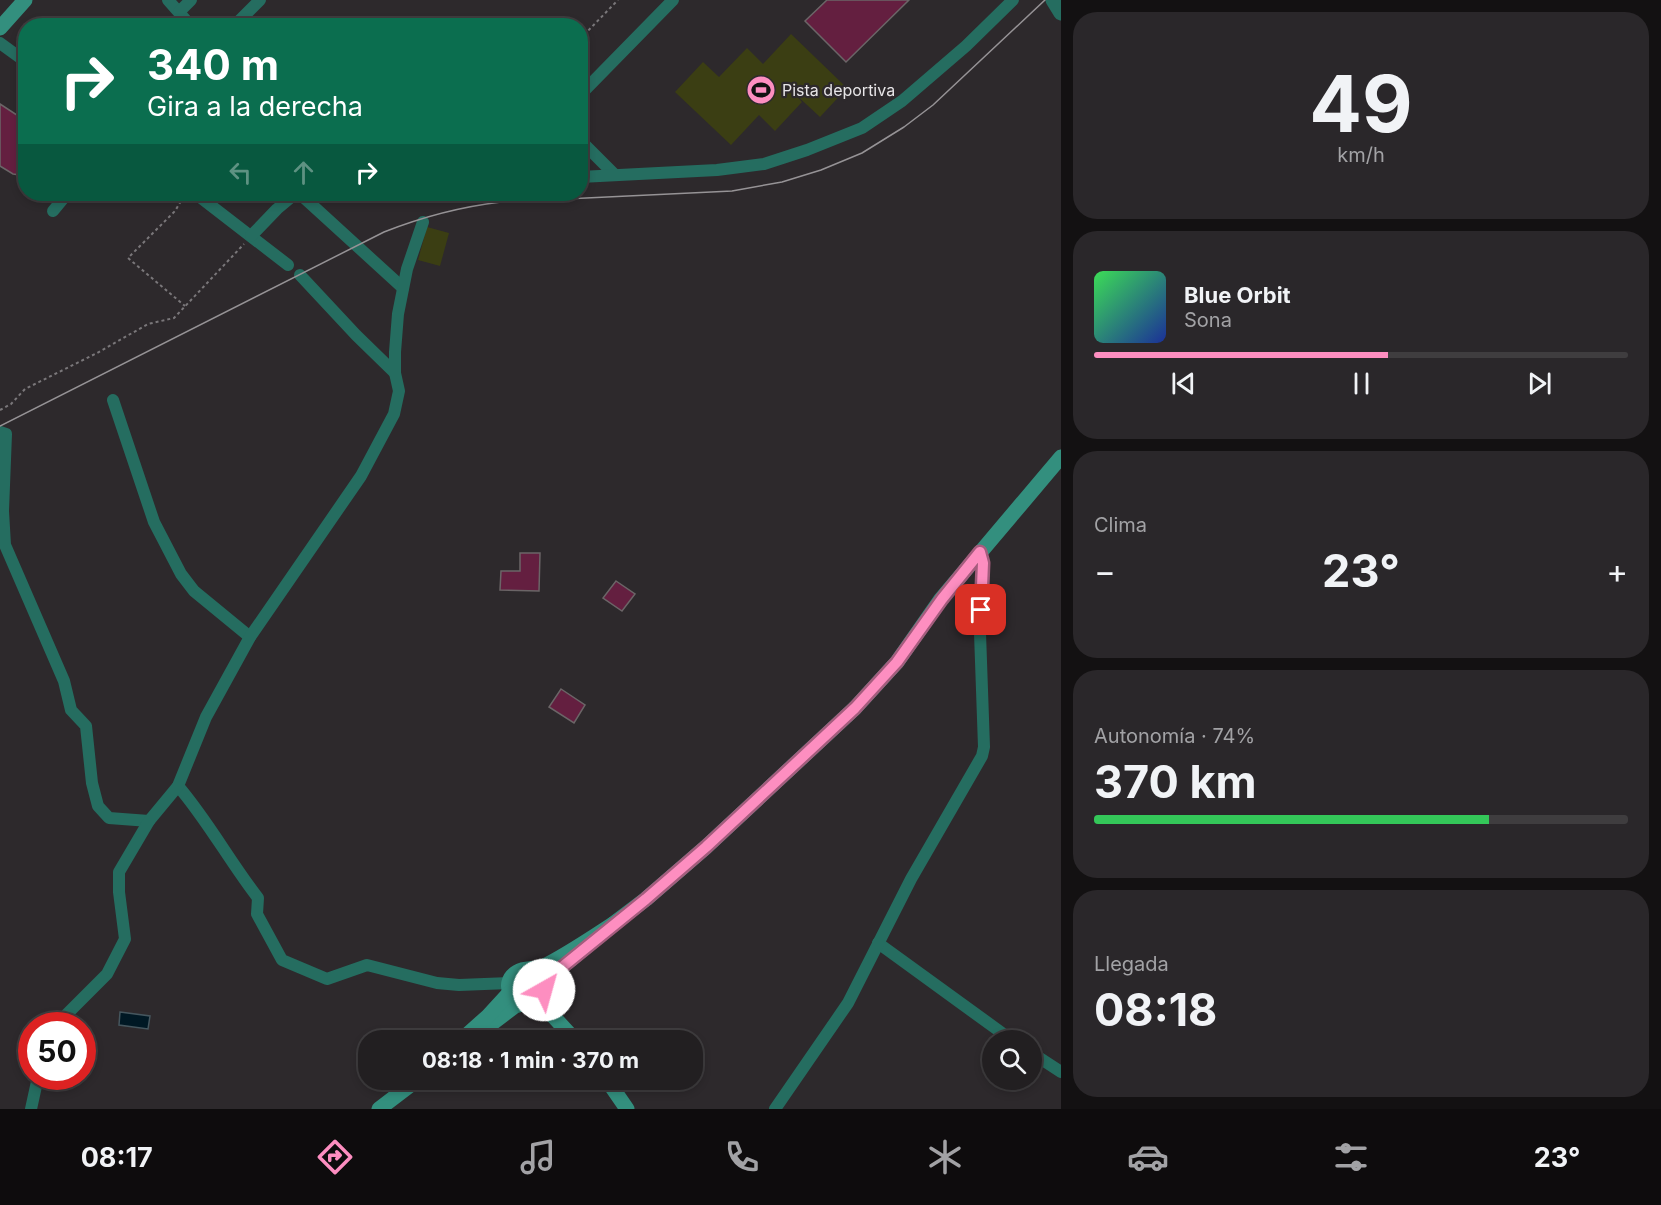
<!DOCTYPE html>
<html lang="es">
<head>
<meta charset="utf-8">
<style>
  body { margin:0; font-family:Inter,sans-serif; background:#2a272a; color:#f1f3f6; height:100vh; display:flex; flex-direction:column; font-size:22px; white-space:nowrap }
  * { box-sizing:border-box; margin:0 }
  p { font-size:20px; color:#a2a2a5 }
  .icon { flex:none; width:33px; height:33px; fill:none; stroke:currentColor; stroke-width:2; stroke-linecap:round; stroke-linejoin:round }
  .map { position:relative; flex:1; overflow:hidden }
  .sheet { display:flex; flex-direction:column; gap:12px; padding:12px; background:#131112; width:600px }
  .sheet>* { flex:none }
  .banner { position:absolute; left:18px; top:18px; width:570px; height:183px; border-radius:24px; box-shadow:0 3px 9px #0003,0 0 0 2px #3f3d3f; background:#0b6e4f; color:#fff; overflow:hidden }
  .buttons { position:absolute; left:982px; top:1030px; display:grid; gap:12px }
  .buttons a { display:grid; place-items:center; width:60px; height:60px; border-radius:50%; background:#221f21; box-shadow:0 3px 9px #0003,0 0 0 2px #3f3d3f; font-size:30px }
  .speed { position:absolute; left:18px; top:1012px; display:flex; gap:12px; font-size:30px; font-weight:700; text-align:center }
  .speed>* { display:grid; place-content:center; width:78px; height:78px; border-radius:50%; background:#221f21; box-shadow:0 3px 9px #0003,0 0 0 2px #3f3d3f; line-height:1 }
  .speed .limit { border:9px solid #d22; background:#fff; color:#111 }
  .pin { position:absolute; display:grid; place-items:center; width:51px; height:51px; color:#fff; margin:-26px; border-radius:12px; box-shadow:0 3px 9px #0006 }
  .me { position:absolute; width:66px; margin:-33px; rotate:38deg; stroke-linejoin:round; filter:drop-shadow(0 0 4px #0008) }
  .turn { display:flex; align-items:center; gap:21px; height:126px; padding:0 30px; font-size:27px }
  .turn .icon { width:78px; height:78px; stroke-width:2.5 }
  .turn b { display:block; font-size:42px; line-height:51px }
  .lanes { display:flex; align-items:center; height:57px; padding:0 30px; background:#0003; justify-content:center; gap:30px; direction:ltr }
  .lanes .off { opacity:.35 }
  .big { font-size:45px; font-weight:700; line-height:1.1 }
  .sheet .tile { flex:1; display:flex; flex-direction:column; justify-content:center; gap:9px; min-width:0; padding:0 21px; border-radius:24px; background:#2a272a }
  .sheet .dial { align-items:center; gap:0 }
  .dial b { font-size:78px; line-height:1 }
  .song { display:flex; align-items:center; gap:18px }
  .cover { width:72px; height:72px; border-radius:9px; background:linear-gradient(135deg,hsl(130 70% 55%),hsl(230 70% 35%)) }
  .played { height:6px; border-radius:3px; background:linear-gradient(90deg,#fd8ec0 55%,#3f3d3f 55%) }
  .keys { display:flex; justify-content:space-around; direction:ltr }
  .heat { display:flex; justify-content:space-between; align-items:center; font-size:33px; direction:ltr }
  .charge { height:9px; border-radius:4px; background:linear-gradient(90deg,#34c759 74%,#3f3d3f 0) }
  .trip { position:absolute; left:358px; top:1030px; width:345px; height:60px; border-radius:24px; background:#221f21; box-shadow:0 3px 9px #0003,0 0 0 2px #3f3d3f; font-weight:700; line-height:60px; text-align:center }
  .tab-bar { display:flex; height:96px; justify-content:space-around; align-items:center; background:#0e0c0d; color:#a2a2a5 }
  .tab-bar .icon { width:42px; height:42px }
  .tab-bar .on { color:#fd8ec0 }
  .tab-bar b { font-size:27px; color:#f1f3f6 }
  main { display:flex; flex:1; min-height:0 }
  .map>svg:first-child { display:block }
  .green { fill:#3b3e13 }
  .water { fill:#001824; stroke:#45565e; stroke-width:1.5 }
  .building { fill:#641f40; stroke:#6b6567; stroke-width:1.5 }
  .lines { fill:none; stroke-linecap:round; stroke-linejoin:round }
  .path { stroke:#7a777a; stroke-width:2; stroke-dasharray:3 3; stroke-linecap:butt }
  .minor { stroke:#256d60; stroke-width:12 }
  .tertiary { stroke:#256d60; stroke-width:15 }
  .secondary { stroke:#338f7e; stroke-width:15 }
  .tram { stroke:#969396; stroke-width:1.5 }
  .route-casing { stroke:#a45c7d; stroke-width:15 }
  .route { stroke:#fd8ec0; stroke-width:10 }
  .labels { text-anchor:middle; stroke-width:4.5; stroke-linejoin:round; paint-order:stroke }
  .poi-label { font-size:16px; fill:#e7e5e7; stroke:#2d292c; text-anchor:start }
</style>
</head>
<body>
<main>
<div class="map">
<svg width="1061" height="1109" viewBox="0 0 1061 1109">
  <rect width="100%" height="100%" fill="#2d292c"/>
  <!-- green -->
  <g class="green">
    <polygon points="791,34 847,88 820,117 793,92 802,102 775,131 759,115 731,145 675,92 703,62 719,77 747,48 763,64"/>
    <polygon points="427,227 449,233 440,266 418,260"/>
  </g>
  <!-- water -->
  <polygon class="water" points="120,1012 150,1016 148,1029 119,1025"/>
  <!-- building -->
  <g class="building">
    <polygon points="827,0 909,0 846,62 805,21"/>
    <polygon points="0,104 26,121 26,176 13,174 0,166"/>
    <polygon points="520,553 540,553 539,591 500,590 501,571 520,571"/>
    <polygon points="616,581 635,594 622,611 603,598"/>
    <polygon points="561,689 585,705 574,723 549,707"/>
  </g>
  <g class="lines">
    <!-- path -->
    <g class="path">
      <polyline points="580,39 618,0"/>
      <polyline points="184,196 175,211 128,258 185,306"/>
      <polyline points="0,410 11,404 25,389 97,353 148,324 174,318 244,244"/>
    </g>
    <!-- minor -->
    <g class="minor">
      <polyline points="168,0 191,26"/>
      <polyline points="179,12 191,0"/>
      <polyline points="234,26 260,0"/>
      <polyline points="0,43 26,62"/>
      <polyline points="580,95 673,0"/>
      <polyline points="580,140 615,175"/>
      <polyline points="580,177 717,170 764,164 807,150 862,128 902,101 966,46 1013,0"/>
      <polyline points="196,194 288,265"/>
      <polyline points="300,194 403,288"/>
      <polyline points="53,211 67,194"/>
      <polyline points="251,236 277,209 295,194"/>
      <polyline points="300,275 356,335 395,373"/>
      <polyline points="113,400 154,522 181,574 194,591 250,637"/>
      <polyline points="0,432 6,434 3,511 5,545 64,681 71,710 86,726 92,783 98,806 109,818 149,821"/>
      <path d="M 178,786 C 208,821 230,862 258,898 L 257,914 L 282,960 L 327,979 L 367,965 L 437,983 L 459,985 L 510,983"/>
      <polyline points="878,943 1013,1041"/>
      <polyline points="61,1026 67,1014 107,974 125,939 119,892 119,872 149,821 178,786 206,717 250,637 361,476 394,414 399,391 395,373 395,352 398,314 407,269 423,222"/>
      <polyline points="1032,1053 1061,1072"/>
      <polyline points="31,1109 38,1077"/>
      <polyline points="775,1109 848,1003 911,879 982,756 984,747 980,633 983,563 980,552"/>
    </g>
    <!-- tertiary -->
    <polyline class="tertiary" points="1053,0 1061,13"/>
    <!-- secondary -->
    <g class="secondary">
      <polyline points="0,28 25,0"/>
      <polyline points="613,924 646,899 706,847 855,708 897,662 941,599 1061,457"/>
      <path d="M 532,970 L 543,980 L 543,994 L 533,1004 C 514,1008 498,984 517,972 C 525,967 536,970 544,966 C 568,954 591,938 613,924 L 556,972 L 544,985"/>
      <polyline points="533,1004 552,1015 543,994"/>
      <polyline points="552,1015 576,1041"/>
      <polyline points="486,1028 515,1006 522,1004"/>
      <polyline points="460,1041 488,1016 510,992"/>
      <polyline points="607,1080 627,1109"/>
      <polyline points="379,1109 417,1080"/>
    </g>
    <!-- tram -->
    <path class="tram" d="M 0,426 L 384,232 C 422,217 459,207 501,202 L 732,191 L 782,182 L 821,170 L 862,153 L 904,127 L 933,105 L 1045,0"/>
  </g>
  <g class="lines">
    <!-- route casing -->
    <g class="route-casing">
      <polyline id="route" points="544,990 544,985 556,972 646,899 706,847 855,708 897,662 942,599 980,552 983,563 981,610"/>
    </g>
    <!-- route -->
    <use href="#route" class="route"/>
  </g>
  <!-- icons -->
  <defs>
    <g id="stadium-disc" transform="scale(1.5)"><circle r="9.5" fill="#fd8ec0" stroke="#2d292c"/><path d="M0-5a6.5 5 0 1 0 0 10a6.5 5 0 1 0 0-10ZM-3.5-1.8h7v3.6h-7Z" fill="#111"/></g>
  </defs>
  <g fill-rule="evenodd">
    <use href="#stadium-disc" x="761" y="90"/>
  </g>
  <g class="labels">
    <!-- poi labels -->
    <g class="poi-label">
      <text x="782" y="96">Pista deportiva</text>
    </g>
  </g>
</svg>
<div class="buttons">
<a><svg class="icon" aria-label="search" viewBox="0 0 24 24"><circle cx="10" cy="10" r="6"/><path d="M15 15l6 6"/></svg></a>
</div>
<div class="speed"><div class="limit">50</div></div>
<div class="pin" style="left:981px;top:610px;background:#d93025"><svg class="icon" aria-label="arrive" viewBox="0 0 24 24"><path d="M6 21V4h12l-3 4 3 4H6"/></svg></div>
<svg class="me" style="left:544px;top:990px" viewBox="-20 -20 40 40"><circle r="19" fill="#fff"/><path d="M0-13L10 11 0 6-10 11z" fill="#fd8ec0"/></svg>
<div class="trip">08:18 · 1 min · 370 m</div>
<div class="banner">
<div class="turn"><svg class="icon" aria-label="right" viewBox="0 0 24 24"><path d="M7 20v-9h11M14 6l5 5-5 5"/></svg><div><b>340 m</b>Gira a la derecha</div></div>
<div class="lanes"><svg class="icon off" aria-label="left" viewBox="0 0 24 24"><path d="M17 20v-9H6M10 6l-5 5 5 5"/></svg><svg class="icon off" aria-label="ahead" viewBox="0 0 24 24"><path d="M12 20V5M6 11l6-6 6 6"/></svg><svg class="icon" aria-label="right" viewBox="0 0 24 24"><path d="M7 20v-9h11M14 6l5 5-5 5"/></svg></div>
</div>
</div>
<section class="sheet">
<div class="tile dial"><b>49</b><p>km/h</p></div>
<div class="tile">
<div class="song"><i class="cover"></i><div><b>Blue Orbit</b><p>Sona</p></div></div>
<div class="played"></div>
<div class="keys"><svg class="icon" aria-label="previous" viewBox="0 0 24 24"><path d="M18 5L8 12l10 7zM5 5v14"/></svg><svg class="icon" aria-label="pause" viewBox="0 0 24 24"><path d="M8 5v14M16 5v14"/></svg><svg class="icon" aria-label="next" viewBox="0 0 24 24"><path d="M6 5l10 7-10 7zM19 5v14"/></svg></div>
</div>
<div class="tile"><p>Clima</p>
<div class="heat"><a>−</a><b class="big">23°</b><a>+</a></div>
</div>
<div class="tile"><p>Autonomía · 74%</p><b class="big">370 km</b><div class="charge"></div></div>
<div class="tile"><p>Llegada</p><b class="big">08:18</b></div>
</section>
</main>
<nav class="tab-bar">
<b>08:17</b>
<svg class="icon on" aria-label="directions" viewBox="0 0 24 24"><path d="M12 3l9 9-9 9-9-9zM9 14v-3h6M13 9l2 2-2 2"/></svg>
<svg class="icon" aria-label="music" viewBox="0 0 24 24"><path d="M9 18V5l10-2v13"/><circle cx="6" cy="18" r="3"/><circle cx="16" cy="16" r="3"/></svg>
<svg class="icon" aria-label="phone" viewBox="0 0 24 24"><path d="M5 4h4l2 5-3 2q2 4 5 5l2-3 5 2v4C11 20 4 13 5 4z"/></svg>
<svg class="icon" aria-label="climate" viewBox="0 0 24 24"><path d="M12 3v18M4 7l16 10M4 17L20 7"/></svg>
<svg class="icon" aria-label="car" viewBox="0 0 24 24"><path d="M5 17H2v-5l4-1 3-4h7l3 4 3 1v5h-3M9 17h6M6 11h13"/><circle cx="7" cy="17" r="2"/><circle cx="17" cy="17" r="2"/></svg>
<svg class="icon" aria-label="filters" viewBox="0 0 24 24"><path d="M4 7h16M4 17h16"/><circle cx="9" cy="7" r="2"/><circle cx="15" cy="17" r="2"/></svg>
<b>23°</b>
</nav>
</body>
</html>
